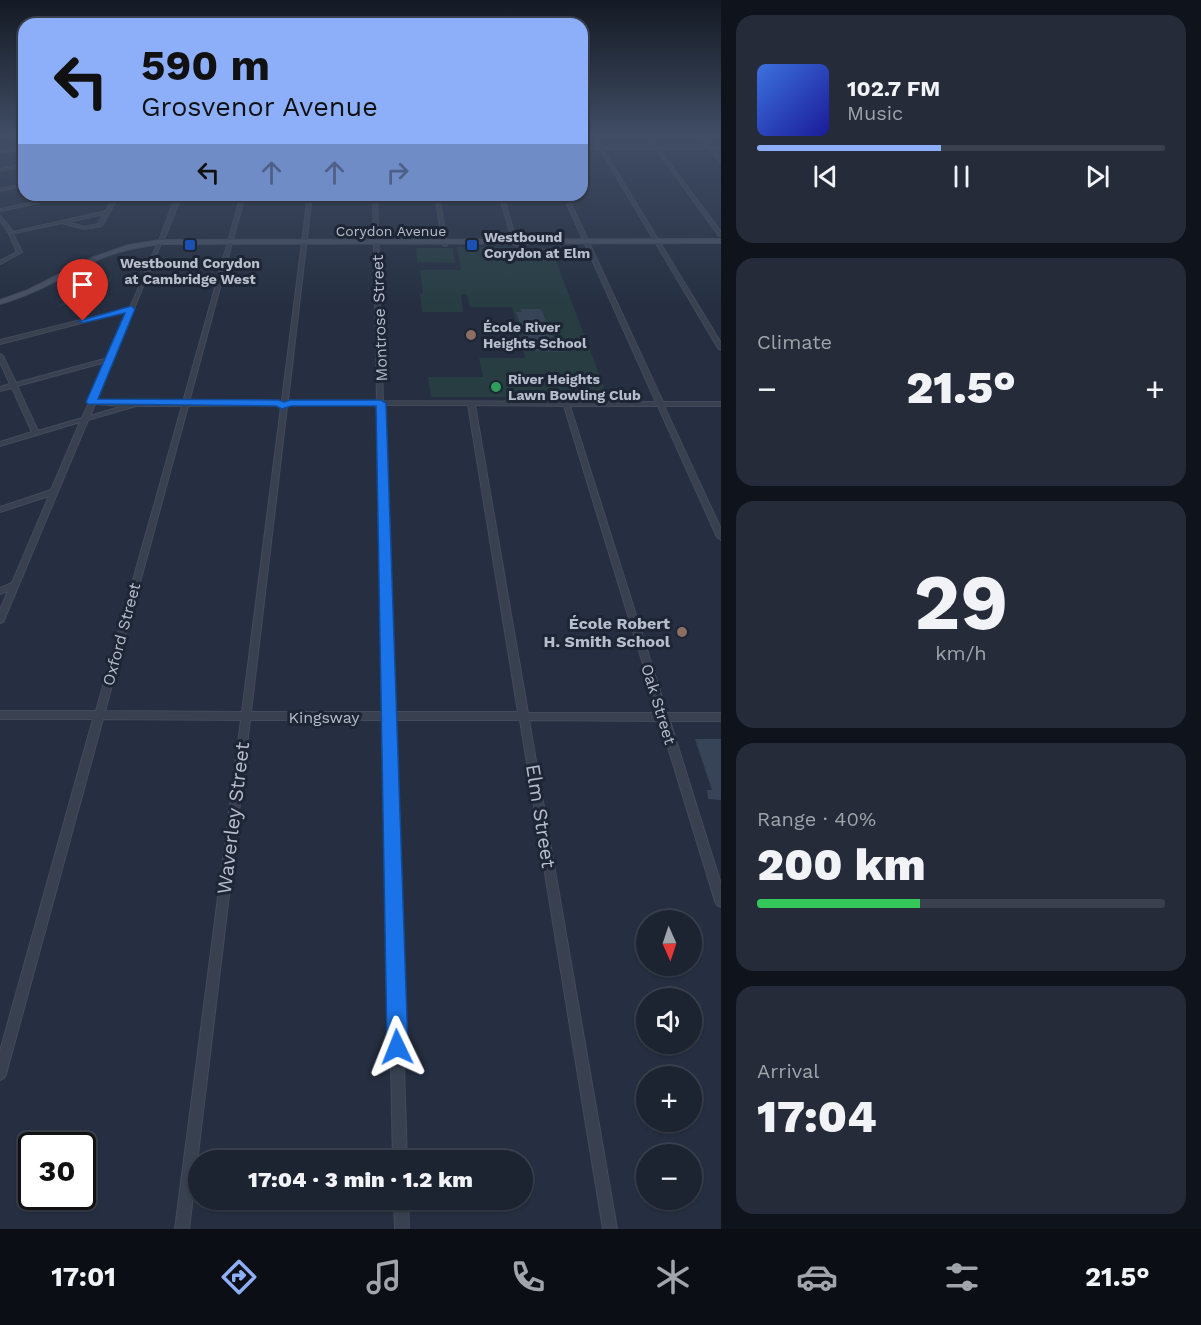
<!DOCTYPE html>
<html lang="en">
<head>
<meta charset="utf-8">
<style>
  body { margin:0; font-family:"Work Sans",sans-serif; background:#252b39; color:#f1f3f6; height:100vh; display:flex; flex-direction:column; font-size:22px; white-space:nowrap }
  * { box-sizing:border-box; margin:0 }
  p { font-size:20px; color:#a0a4ab }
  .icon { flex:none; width:33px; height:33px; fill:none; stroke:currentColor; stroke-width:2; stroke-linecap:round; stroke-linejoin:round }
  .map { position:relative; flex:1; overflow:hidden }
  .panel { display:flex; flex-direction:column; gap:15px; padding:15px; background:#0f131b; width:480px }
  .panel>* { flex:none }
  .guide { position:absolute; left:18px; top:18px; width:570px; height:183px; border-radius:18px; box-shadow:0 2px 4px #0004,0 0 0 2px #3a404d; background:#8daff9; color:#111; overflow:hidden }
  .needle { width:39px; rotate:177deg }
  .fabs { position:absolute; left:636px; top:910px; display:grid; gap:12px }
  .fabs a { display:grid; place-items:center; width:66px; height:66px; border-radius:50%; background:#1c2331; box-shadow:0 2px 4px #0004,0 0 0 2px #3a404d; font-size:30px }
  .speed { position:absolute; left:18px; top:1132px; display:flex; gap:12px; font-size:30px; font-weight:700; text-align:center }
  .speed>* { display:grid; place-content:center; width:78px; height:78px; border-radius:50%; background:#1c2331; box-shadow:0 2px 4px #0004,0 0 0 2px #3a404d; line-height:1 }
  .speed .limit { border:3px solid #111; border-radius:9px; background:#fff; color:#111 }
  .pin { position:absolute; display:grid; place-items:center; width:51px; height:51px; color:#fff; margin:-62px -26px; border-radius:50% 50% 50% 0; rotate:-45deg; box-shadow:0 0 6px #0007 }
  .pin .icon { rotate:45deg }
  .me { position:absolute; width:66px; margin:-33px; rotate:358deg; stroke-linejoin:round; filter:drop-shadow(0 0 4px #0008) }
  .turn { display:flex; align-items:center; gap:21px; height:126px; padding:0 24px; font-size:27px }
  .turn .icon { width:78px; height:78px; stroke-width:2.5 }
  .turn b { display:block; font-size:42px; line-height:51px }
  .lanes { display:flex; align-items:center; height:57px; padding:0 24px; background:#0003; justify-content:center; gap:30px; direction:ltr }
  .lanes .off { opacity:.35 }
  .big { font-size:45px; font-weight:800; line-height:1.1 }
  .panel .card { flex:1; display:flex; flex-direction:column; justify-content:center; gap:9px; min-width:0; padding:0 21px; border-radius:18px; background:#252b39 }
  .panel .dial { align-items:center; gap:0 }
  .dial b { font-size:78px; line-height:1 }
  .song { display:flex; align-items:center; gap:18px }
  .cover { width:72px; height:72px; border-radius:9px; background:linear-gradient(135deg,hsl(220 70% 55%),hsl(240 70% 35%)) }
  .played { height:6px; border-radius:3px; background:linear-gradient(90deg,#8daff9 45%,#3a404d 45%) }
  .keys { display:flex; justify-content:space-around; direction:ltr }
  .heat { display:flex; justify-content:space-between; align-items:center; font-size:33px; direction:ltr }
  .charge { height:9px; border-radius:4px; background:linear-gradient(90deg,#34c759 40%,#3a404d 0) }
  .trip { position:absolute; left:188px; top:1150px; width:345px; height:60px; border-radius:30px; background:#1c2331; box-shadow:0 2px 4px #0004,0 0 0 2px #3a404d; font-weight:800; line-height:60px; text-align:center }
  .tab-bar { display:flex; height:96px; justify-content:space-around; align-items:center; background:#0b0e14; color:#a0a4ab }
  .tab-bar .icon { width:42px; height:42px }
  .tab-bar .current { color:#8daff9 }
  .tab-bar b { font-size:27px; color:#f1f3f6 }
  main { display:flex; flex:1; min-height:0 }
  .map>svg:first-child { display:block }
  .green { fill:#273d42 }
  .building { fill:#374357 }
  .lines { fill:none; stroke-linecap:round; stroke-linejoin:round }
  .minor-casing { stroke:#434a5a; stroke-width:2 }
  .tertiary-casing { stroke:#434a5a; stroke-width:2 }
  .secondary-casing { stroke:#434a5a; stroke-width:2 }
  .minor { fill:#394150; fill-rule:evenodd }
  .tertiary { fill:#394150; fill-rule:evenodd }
  .secondary { fill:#475063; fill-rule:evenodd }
  .route { fill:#1a73e8; stroke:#114b97; stroke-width:1.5 }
  .transit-dot { fill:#1a4fb4; stroke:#1e2636; stroke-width:2 }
  .education-dot { fill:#8d6e63; stroke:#1e2636; stroke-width:2 }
  .leisure-dot { fill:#2e9e5b; stroke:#1e2636; stroke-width:2 }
  .labels { text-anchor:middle; stroke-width:6; stroke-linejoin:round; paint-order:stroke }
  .far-street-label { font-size:14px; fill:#b6bdcb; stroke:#1e2636 }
  .far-poi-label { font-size:14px; font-weight:bold; fill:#b6bdcb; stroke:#1e2636; text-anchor:start }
  .street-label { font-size:16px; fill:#b6bdcb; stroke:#1e2636 }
  .poi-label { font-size:16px; font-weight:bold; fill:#b6bdcb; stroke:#1e2636; text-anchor:end }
  .near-street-label { font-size:20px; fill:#b6bdcb; stroke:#1e2636 }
</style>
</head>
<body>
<main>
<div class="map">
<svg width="721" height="1229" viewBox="0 0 721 1229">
  <rect width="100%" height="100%" fill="#252f41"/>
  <!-- green -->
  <g class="green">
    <polygon points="457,247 551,248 608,397 431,397 428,377 483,377 479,358 525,358 512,307 470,307 467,294 461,294 463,312 422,312 420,294 423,294 420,270 461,270"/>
    <polygon points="416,248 453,248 455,263 417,262"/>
    <polygon points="113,275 103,295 56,307"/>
  </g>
  <!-- building -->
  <g class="building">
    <polygon points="520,309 541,309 553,338 559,338 566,352 529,351 516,312 521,312"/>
    <polygon points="695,739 721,739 721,800 708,799 707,790 712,790"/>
  </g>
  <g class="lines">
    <!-- minor casing -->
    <g class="minor-casing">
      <g id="minor">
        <polygon points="0,135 5,135 0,137"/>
        <polygon points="591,135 595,135 602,147 654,147 645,135 649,135 658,147 706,147 696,135 700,135 711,147 721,147 721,149 713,149 721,159 721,162 708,149 659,149 721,232 721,236 719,236 656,149 603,149 721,343 721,350 718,348 600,149 582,149 582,147 598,147"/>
        <polygon points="24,147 24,149 0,153 0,151"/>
        <polygon points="24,164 24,166 0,171 0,169"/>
        <polygon points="24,184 24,186 0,191 0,189"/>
        <polygon points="68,195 76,195 0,211 0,209"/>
        <path d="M 115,195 L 119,195 L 102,226 L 84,229 L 62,223 L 15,233 L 13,232 L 106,211 ZM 104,214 L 98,224 L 84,227 L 68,222 Z"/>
        <path d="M 241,195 L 245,195 L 189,402 L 279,401 L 284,403 L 290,401 L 377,401 L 373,195 L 377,195 L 383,401 L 656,402 L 563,195 L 567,195 L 663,402 L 721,402 L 721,406 L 664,406 L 721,529 L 721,540 L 717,537 L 658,406 L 570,406 L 667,713 L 721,713 L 721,721 L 670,721 L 721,884 L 721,907 L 717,905 L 715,901 L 660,721 L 529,720 L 617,1229 L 603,1229 L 520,720 L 393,720 L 407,1161 L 393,1161 L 384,720 L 250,720 L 189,1229 L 175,1229 L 241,720 L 103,719 L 6,1074 L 4,1078 L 0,1080 L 0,1051 L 93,719 L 0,719 L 0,711 L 96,711 L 182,406 L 136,406 L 88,420 L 4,620 L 3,622 L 0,623 L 0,610 L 8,591 L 0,594 L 0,588 L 12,583 L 49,496 L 0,512 L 0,507 L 51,490 L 80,422 L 0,446 L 0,442 L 32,432 L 12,388 L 0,391 L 0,387 L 10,384 L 0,362 L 0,354 L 3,356 L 16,383 L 108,358 L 128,311 L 0,344 L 0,340 L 130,308 L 158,242 L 162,241 L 96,400 L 124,402 L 126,403 L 127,405 L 136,402 L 183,402 ZM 106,362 L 90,400 L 88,402 L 89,403 L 82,418 L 38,431 L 17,386 ZM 95,404 L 123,406 L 90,416 ZM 278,405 L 281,407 L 242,712 L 105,711 L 188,406 ZM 291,405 L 377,405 L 384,712 L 251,712 L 287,407 ZM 384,405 L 468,405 L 518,712 L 393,712 ZM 475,405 L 564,406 L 658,713 L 528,713 Z"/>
        <polygon points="308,195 312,195 288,400 285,402 282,400"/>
        <polygon points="435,195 439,195 447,245 445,246 443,245"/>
        <polygon points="499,195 503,195 518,246 514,245"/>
        <polygon points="0,216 12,230 12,232 8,232 0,220"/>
        <polygon points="11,233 13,234 22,252 0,264 0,261 17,252 9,234"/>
        <polygon points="394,1200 408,1200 409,1229 395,1229"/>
      </g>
    </g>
    <!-- tertiary casing -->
    <g class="tertiary-casing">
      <polygon id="tertiary" points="176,195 182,195 163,242 158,243"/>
    </g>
    <!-- secondary casing -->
    <g class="secondary-casing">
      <path id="secondary" d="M 721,239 L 721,243 L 160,244 C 138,247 117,251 97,260 C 64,276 36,294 0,304 L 0,300 L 28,290 L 94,257 L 129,245 L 160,240 Z"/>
    </g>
    <!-- minor -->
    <use href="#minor" class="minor"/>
    <!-- tertiary -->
    <use href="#tertiary" class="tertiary"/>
    <!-- secondary -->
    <use href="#secondary" class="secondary"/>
  </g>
  <!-- sky -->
  <linearGradient id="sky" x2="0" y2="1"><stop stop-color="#141a24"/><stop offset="0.44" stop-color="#404d65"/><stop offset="1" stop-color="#404d65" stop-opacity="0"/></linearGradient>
  <rect width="721" height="307" fill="url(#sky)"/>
  <!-- route -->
  <polygon class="route" points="131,306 135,309 98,399 279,400 284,402 290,400 381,400 386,403 408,1047 405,1054 397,1057 390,1054 387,1047 376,406 291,406 282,409 276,406 88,404 86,402 125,313 83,323 79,321"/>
  <!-- markers -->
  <g class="transit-dot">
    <rect x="184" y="239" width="12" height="12" rx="3"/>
    <rect x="466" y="239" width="12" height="12" rx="3"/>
  </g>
  <g class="education-dot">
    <circle cx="471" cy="335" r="6"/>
    <circle cx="682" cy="632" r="6"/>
  </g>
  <circle class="leisure-dot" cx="496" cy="387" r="6"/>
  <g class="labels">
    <!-- far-street labels -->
    <g class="far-street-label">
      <text x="391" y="236">Corydon Avenue</text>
    </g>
    <!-- far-poi labels -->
    <g class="far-poi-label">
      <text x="484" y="242">Westbound<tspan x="484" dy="16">Corydon at Elm</tspan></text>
      <text x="190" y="268" text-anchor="middle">Westbound Corydon<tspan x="190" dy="16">at Cambridge West</tspan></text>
      <text x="483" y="332">École River<tspan x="483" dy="16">Heights School</tspan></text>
      <text x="508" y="384">River Heights<tspan x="508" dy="16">Lawn Bowling Club</tspan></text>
    </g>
    <!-- street labels -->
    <g class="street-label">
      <text transform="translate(379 318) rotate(-92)" y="6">Montrose Street</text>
      <text transform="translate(121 634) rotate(-75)" y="6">Oxford Street</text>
      <text transform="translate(659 704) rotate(73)" y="6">Oak Street</text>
      <text x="324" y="723">Kingsway</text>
    </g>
    <!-- poi labels -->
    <g class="poi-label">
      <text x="670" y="629">École Robert<tspan x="670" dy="18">H. Smith School</tspan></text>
    </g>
    <!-- near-street labels -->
    <g class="near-street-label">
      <text transform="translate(541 816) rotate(81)" y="7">Elm Street</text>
      <text transform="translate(233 818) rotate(-83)" y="7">Waverley Street</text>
    </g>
  </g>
</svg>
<div class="fabs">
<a><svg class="needle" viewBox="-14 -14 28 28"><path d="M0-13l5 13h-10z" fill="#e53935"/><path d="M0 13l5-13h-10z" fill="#a0a4ab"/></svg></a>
<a><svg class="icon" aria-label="sound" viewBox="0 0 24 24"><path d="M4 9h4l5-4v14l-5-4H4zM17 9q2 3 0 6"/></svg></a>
<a>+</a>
<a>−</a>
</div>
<div class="speed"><div class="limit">30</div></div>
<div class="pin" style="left:83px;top:321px;background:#d93025"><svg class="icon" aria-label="arrive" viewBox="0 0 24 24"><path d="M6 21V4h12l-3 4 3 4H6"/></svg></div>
<svg class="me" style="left:397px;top:1047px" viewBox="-20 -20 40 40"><path d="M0-17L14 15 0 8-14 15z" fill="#1a73e8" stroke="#fff" stroke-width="4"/></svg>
<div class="trip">17:04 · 3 min · 1.2 km</div>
<div class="guide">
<div class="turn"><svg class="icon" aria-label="left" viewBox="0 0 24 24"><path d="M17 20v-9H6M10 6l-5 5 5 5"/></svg><div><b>590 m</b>Grosvenor Avenue</div></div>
<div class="lanes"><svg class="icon" aria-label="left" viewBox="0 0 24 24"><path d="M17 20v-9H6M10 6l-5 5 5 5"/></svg><svg class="icon off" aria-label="ahead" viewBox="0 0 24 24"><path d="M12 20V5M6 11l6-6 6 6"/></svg><svg class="icon off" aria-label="ahead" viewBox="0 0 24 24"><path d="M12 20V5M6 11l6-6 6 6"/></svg><svg class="icon off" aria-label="right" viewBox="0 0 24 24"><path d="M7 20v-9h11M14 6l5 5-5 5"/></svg></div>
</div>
</div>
<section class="panel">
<div class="card">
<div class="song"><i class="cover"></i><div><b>102.7 FM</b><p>Music</p></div></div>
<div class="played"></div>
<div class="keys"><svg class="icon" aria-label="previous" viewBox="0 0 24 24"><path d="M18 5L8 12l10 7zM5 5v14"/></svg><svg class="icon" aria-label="pause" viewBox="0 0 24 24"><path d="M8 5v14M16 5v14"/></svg><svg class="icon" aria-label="next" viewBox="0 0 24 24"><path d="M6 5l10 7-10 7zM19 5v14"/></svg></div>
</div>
<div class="card"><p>Climate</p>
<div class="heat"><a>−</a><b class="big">21.5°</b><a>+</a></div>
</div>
<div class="card dial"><b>29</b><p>km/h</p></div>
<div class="card"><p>Range · 40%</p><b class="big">200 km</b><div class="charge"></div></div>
<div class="card"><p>Arrival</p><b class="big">17:04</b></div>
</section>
</main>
<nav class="tab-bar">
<b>17:01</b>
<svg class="icon current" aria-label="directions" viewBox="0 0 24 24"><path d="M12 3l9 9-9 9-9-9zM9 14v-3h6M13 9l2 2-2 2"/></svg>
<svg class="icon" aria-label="music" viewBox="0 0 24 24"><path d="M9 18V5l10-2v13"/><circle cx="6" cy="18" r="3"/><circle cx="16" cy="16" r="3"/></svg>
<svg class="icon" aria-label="phone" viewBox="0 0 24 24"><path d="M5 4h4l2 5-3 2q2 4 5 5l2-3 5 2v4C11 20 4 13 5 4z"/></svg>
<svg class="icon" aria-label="climate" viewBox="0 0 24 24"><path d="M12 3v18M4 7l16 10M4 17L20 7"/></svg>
<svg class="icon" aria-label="car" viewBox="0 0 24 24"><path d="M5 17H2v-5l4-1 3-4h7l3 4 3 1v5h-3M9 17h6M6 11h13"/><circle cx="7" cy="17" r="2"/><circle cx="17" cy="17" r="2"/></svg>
<svg class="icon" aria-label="filters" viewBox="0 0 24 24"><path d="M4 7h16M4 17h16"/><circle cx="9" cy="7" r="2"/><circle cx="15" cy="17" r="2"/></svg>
<b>21.5°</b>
</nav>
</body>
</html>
